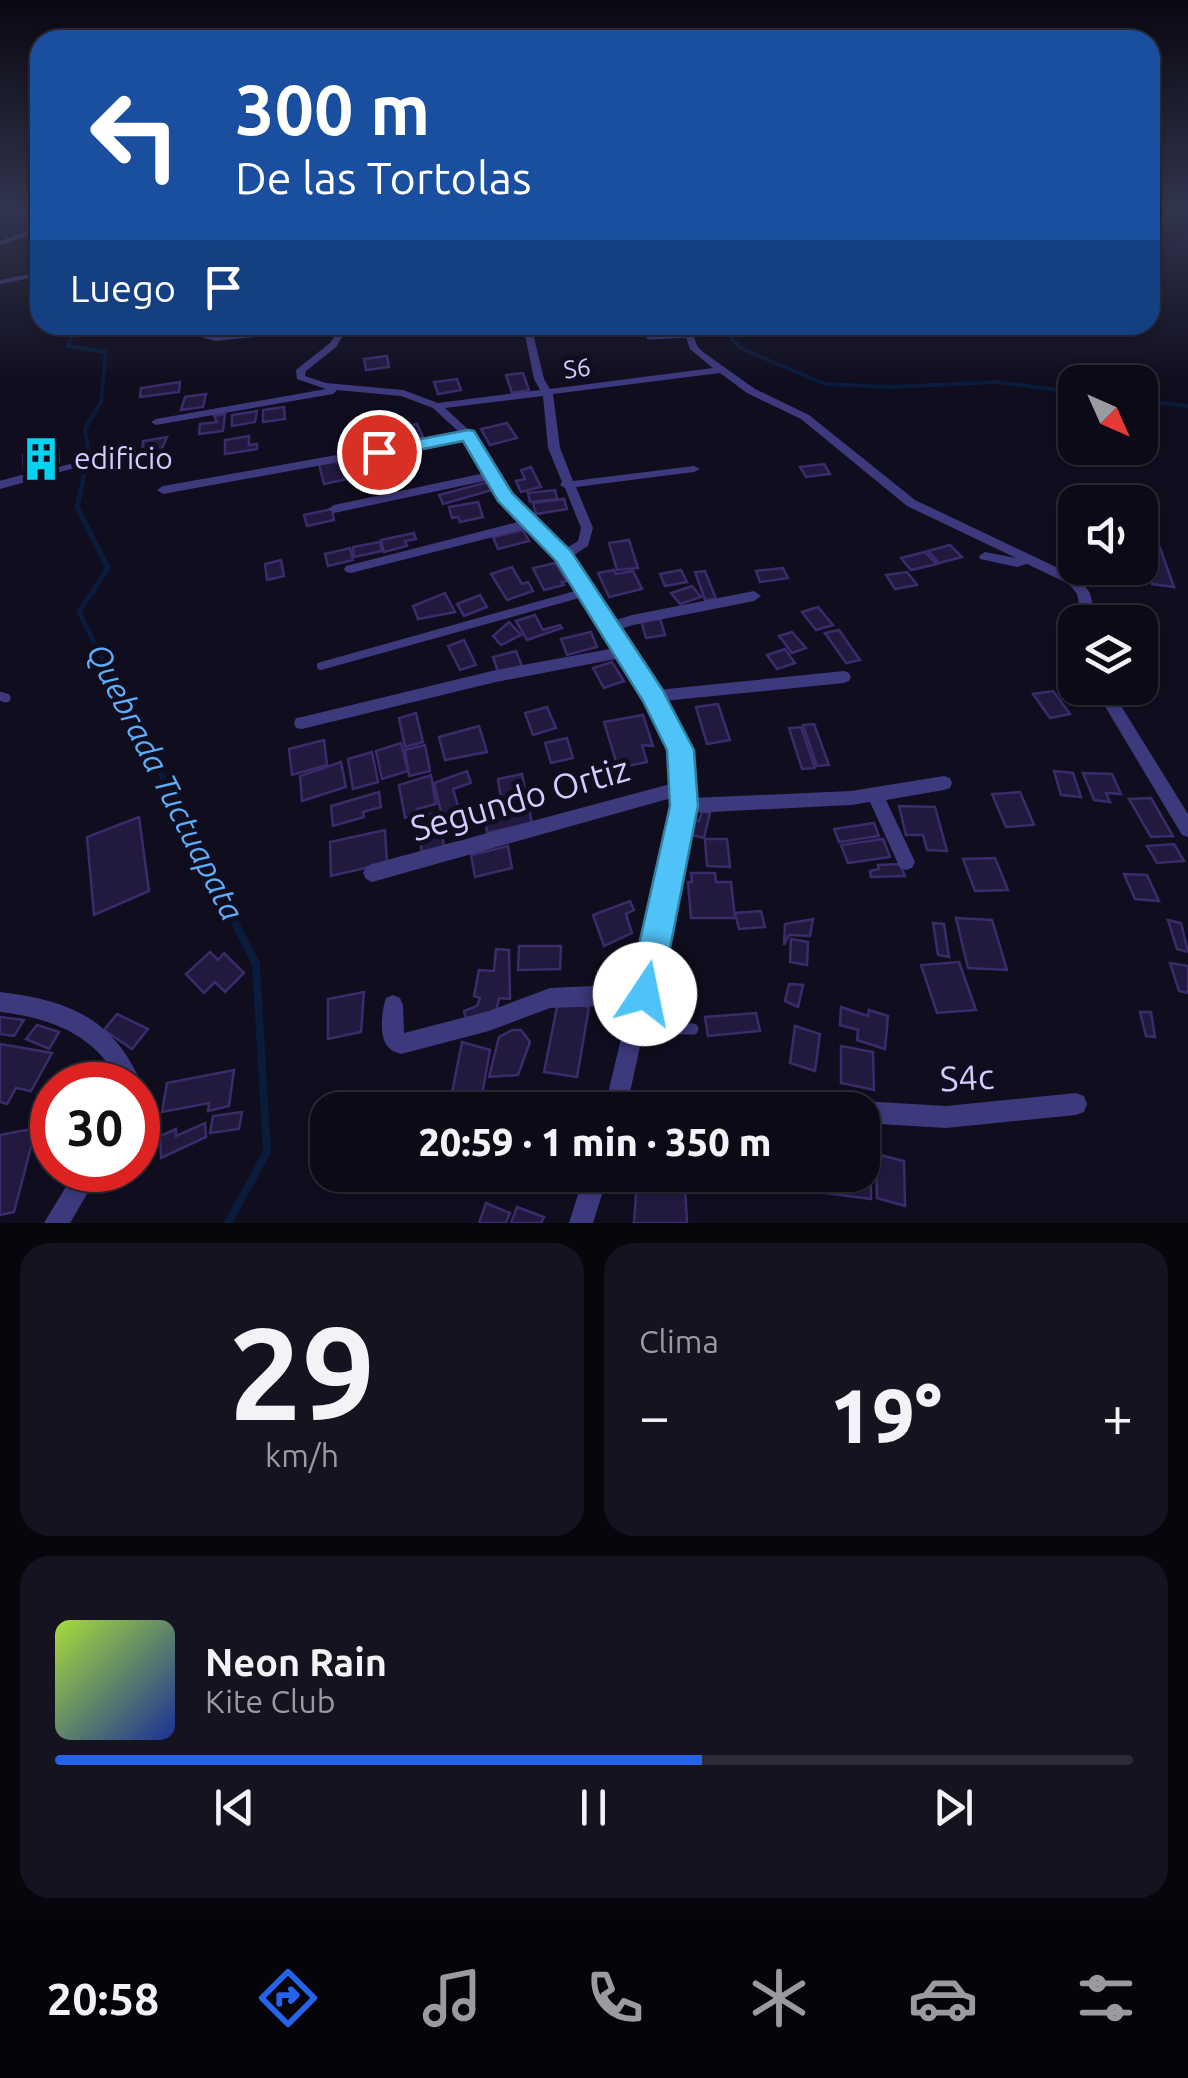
<!DOCTYPE html>
<html lang="es">
<head>
<meta charset="utf-8">
<style>
  body { margin:0; font-family:Ubuntu,sans-serif; background:#151320; color:#f1f3f6; height:100vh; display:flex; flex-direction:column; font-size:38px; white-space:nowrap }
  * { box-sizing:border-box; margin:0 }
  p { font-size:32px; color:#9a9aa1 }
  .icon { flex:none; width:55px; height:55px; fill:none; stroke:currentColor; stroke-width:2; stroke-linecap:round; stroke-linejoin:round }
  .map { position:relative; height:1223px; overflow:hidden }
  .panel { display:flex; flex-direction:column; gap:20px; padding:20px; background:#07060d; flex:1 }
  .panel>* { flex:none }
  .hud { position:absolute; left:30px; top:30px; width:1130px; height:305px; border-radius:30px; box-shadow:0 2px 8px #0004,0 0 0 2px #2c2b36; background:#1a4fa0; color:#fff; overflow:hidden }
  .needle { width:65px; rotate:135deg }
  .buttons { position:absolute; left:1058px; top:365px; display:grid; gap:20px }
  .buttons a { display:grid; place-items:center; width:100px; height:100px; border-radius:20px; background:#0c0a17; box-shadow:0 2px 8px #0004,0 0 0 2px #2c2b36; font-size:50px }
  .speed { position:absolute; left:30px; top:1062px; display:flex; gap:20px; font-size:50px; font-weight:700; text-align:center }
  .speed>* { display:grid; place-content:center; width:130px; height:130px; border-radius:50%; background:#0c0a17; box-shadow:0 2px 8px #0004,0 0 0 2px #2c2b36; line-height:1 }
  .speed .limit { border:15px solid #d22; background:#fff; color:#111 }
  .pin { position:absolute; display:grid; place-items:center; width:85px; height:85px; color:#fff; margin:-42px; border:5px solid #fff; border-radius:50%; box-shadow:0 2px 10px #0007 }
  .me { position:absolute; width:110px; margin:-55px; rotate:11deg; stroke-linejoin:round; filter:drop-shadow(0 0 8px #0008) }
  .turn { display:flex; align-items:center; gap:35px; height:210px; padding:0 40px; font-size:45px }
  .turn .icon { width:130px; height:130px; stroke-width:2.5 }
  .turn b { display:block; font-size:70px; line-height:85px }
  .then { display:flex; align-items:center; height:95px; padding:0 40px; background:#0003; gap:20px; font-size:38px }
  .big { font-size:75px; font-weight:800; line-height:1.1 }
  .panel .widget { flex:1; display:flex; flex-direction:column; justify-content:center; gap:15px; min-width:0; padding:0 35px; border-radius:30px; background:#151320 }
  .panel .dial { align-items:center; gap:0 }
  .dial b { font-size:130px; line-height:1 }
  .song { display:flex; align-items:center; gap:30px }
  .cover { width:120px; height:120px; border-radius:15px; background:linear-gradient(135deg,hsl(80 70% 55%),hsl(230 70% 35%)) }
  .played { height:10px; border-radius:5px; background:linear-gradient(90deg,#2563eb 60%,#2c2b36 60%) }
  .keys { display:flex; justify-content:space-around; direction:ltr }
  .heat { display:flex; justify-content:space-between; align-items:center; font-size:55px; direction:ltr }
  .panel .tiles { flex:1; display:grid; gap:20px; grid-template-columns:1fr 1fr }
  .widget:last-child { grid-column:span 2 }
  .trip { position:absolute; left:310px; top:1092px; width:570px; height:100px; border-radius:30px; background:#0c0a17; box-shadow:0 2px 8px #0004,0 0 0 2px #2c2b36; font-weight:800; line-height:100px; text-align:center }
  .dock { display:flex; height:160px; justify-content:space-around; align-items:center; background:#050409; color:#9a9aa1 }
  .dock .icon { width:70px; height:70px }
  .dock .current { color:#2563eb }
  .dock b { font-size:45px; color:#f1f3f6 }
  .map>svg:first-child { display:block }
  .lines { fill:none; stroke-linecap:round; stroke-linejoin:round }
  .stream-far4 { stroke:#0a1b3b; stroke-width:2.5 }
  .stream-far3 { stroke:#0a1b3b; stroke-width:4 }
  .stream-far2 { stroke:#0a1b3b; stroke-width:5 }
  .stream-far1 { stroke:#0a1b3b; stroke-width:6 }
  .stream { stroke:#0a1b3b; stroke-width:8 }
  .building { fill:#22193f; stroke:#3a2c6b; stroke-width:2.5 }
  .lane-far4 { stroke:#3d397d; stroke-width:4 }
  .lane-far3 { stroke:#3d397d; stroke-width:5 }
  .lane-far2 { stroke:#3d397d; stroke-width:8 }
  .lane-far1 { stroke:#3d397d; stroke-width:9 }
  .lane { stroke:#3d397d; stroke-width:11 }
  .street { fill:#3d397d; fill-rule:evenodd }
  .route { fill:#4fc3f7; stroke:#337fa1; stroke-width:2.5 }
  .labels { text-anchor:middle; stroke-width:10; stroke-linejoin:round; paint-order:stroke }
  .far-street-label { font-size:25px; fill:#d3ccfe; stroke:#100d1f }
  .poi-label { font-size:30px; fill:#d3ccfe; stroke:#100d1f; text-anchor:start }
  .water-label { font-size:32px; font-style:italic; fill:#5caefb; stroke:#100d1f }
  .near-street-label { font-size:35px; fill:#d3ccfe; stroke:#100d1f }
</style>
</head>
<body>
<div class="map">
<svg width="1188" height="1223" viewBox="0 0 1188 1223">
  <rect width="100%" height="100%" fill="#100d1f"/>
  <g class="lines">
    <!-- stream-far4 -->
    <g class="stream-far4">
      <polyline points="720,325 723,329"/>
      <polyline points="75,329 77,325"/>
    </g>
    <!-- stream-far3 -->
    <g class="stream-far3">
      <polyline points="76,326 68,346 106,352 101,402 85,429 89,454 83,479"/>
      <polyline points="721,326 740,348 825,384 891,387 997,382 1075,392"/>
      <polyline points="1140,400 1188,406"/>
    </g>
    <!-- stream-far2 -->
    <polyline class="stream-far2" points="84,476 77,507 108,568 79,612 108,670"/>
    <!-- stream-far1 -->
    <polyline class="stream-far1" points="107,667 231,913"/>
    <!-- stream -->
    <polyline class="stream" points="228,1223 267,1152 256,964 229,911"/>
  </g>
  <!-- building -->
  <g class="building">
    <polygon points="387,356 389,367 366,370 364,359"/>
    <polygon points="523,373 529,390 512,393 506,375"/>
    <polygon points="457,379 461,390 438,394 434,382"/>
    <polygon points="180,382 179,392 140,397 141,388"/>
    <polygon points="206,394 203,407 181,410 185,397"/>
    <polygon points="284,407 285,419 263,422 263,410"/>
    <polygon points="257,411 255,422 232,426 232,415"/>
    <polygon points="225,414 223,431 199,434 200,424 217,422 214,416"/>
    <polygon points="507,423 517,438 490,445 481,429"/>
    <polygon points="399,424 400,428 417,424 423,437 373,447 367,430"/>
    <polygon points="249,436 249,445 257,444 257,449 225,454 225,440"/>
    <polygon points="167,437 161,450 142,454 143,441"/>
    <polygon points="58,446 59,462 24,471 23,455"/>
    <polygon points="342,460 347,479 324,484 319,464"/>
    <polygon points="398,461 402,472 379,477 375,466"/>
    <polygon points="824,464 830,474 806,477 800,467"/>
    <polygon points="531,467 541,487 521,492 516,481 525,479 521,470"/>
    <polygon points="488,482 492,490 443,504 439,495"/>
    <polygon points="555,490 557,499 530,502 528,493"/>
    <polygon points="1124,498 1143,501 1174,587 1152,584 1140,547 1140,502 1125,502"/>
    <polygon points="564,499 567,509 536,514 533,503"/>
    <polygon points="478,502 483,517 460,522 458,517 452,518 449,507"/>
    <polygon points="332,509 334,520 307,526 304,515"/>
    <polygon points="523,530 529,541 498,549 493,537"/>
    <polygon points="414,533 416,539 405,541 407,546 384,552 381,540"/>
    <polygon points="629,540 638,568 617,570 609,543"/>
    <polygon points="380,542 382,551 354,557 353,547"/>
    <polygon points="950,545 962,557 939,563 928,551"/>
    <polygon points="350,548 353,560 328,566 325,554"/>
    <polygon points="925,552 937,564 911,570 901,558"/>
    <polygon points="281,560 284,576 267,580 265,564"/>
    <polygon points="555,563 567,581 562,582 564,585 544,590 533,568"/>
    <polygon points="512,567 522,584 528,582 533,591 507,600 491,574"/>
    <polygon points="783,568 788,578 760,582 756,571"/>
    <polygon points="614,570 616,574 633,571 642,589 609,597 598,573"/>
    <polygon points="681,570 687,582 665,586 660,574"/>
    <polygon points="705,571 716,599 705,600 695,572"/>
    <polygon points="907,572 917,585 895,589 886,575"/>
    <polygon points="692,586 701,597 680,604 671,593"/>
    <polygon points="445,593 455,612 418,619 413,606"/>
    <polygon points="480,595 487,607 464,616 457,604"/>
    <polygon points="818,607 833,625 816,630 802,612"/>
    <polygon points="535,615 543,630 560,625 562,628 527,640 516,621"/>
    <polygon points="660,618 665,635 646,638 641,620"/>
    <polygon points="509,622 521,635 501,645 493,636"/>
    <polygon points="839,630 860,660 846,663 825,633"/>
    <polygon points="591,632 597,647 567,655 561,639"/>
    <polygon points="792,632 806,648 792,653 779,636"/>
    <polygon points="464,640 476,665 460,670 448,646"/>
    <polygon points="785,649 795,663 777,669 767,655"/>
    <polygon points="516,651 522,666 498,672 493,657"/>
    <polygon points="612,662 624,681 604,688 593,668"/>
    <polygon points="1053,691 1070,714 1050,718 1033,694"/>
    <polygon points="718,704 730,740 707,744 696,707"/>
    <polygon points="547,707 556,728 533,735 525,713"/>
    <polygon points="416,713 423,742 405,747 399,718"/>
    <polygon points="643,715 653,746 642,745 647,762 618,768 604,722"/>
    <polygon points="814,724 829,765 817,766 803,725"/>
    <polygon points="479,726 487,752 445,760 439,737"/>
    <polygon points="801,727 815,768 802,769 789,728"/>
    <polygon points="567,738 573,758 551,763 545,743"/>
    <polygon points="324,740 327,765 292,775 289,749"/>
    <polygon points="401,743 408,771 382,779 376,751"/>
    <polygon points="425,745 430,771 409,776 405,750"/>
    <polygon points="372,752 378,782 353,789 348,759"/>
    <polygon points="341,762 346,787 302,801 300,776"/>
    <polygon points="467,771 471,783 453,789 462,819 444,825 434,783"/>
    <polygon points="1054,771 1073,773 1081,797 1061,795"/>
    <polygon points="1083,773 1112,774 1121,794 1106,793 1110,802 1094,800"/>
    <polygon points="522,774 532,823 487,833 483,803 501,800 498,779"/>
    <polygon points="431,775 436,804 417,809 416,815 405,818 399,785"/>
    <polygon points="379,792 381,807 363,812 364,817 333,826 331,806"/>
    <polygon points="1020,792 1034,825 1006,827 992,794"/>
    <polygon points="1151,798 1173,836 1151,837 1129,799"/>
    <polygon points="899,806 935,807 947,851 927,850 923,835 906,835"/>
    <polygon points="702,811 710,813 704,838 688,834 692,819 699,821"/>
    <polygon points="439,812 444,848 422,854 417,817"/>
    <polygon points="139,817 149,891 94,915 87,837"/>
    <polygon points="874,823 879,836 839,842 834,829"/>
    <polygon points="385,830 387,863 331,876 330,842"/>
    <polygon points="705,839 727,839 730,867 707,866"/>
    <polygon points="883,839 890,857 848,863 841,845"/>
    <polygon points="1174,844 1184,861 1157,863 1147,846"/>
    <polygon points="508,846 512,868 475,877 471,855"/>
    <polygon points="995,858 1008,890 975,891 963,859"/>
    <polygon points="900,864 905,876 871,877 870,871 879,869 878,865"/>
    <polygon points="691,873 715,873 716,882 731,882 735,918 691,918 688,882 692,882"/>
    <polygon points="1124,874 1147,875 1159,901 1135,899"/>
    <polygon points="630,901 634,910 626,914 632,933 604,946 593,915"/>
    <polygon points="761,911 765,927 739,929 735,913"/>
    <polygon points="956,918 992,920 1007,970 968,968"/>
    <polygon points="813,919 810,936 789,935 784,945 785,924"/>
    <polygon points="1168,920 1181,923 1188,952 1177,949"/>
    <polygon points="933,923 944,924 949,957 938,955"/>
    <polygon points="791,939 808,942 807,965 790,962"/>
    <polygon points="519,946 561,946 560,969 518,970"/>
    <polygon points="496,949 509,950 510,999 499,998 496,1012 467,1024 464,1011 477,1006 480,998 474,996 479,970 494,971"/>
    <polygon points="210,952 218,960 224,953 244,973 225,992 215,982 204,993 186,974"/>
    <polygon points="959,962 976,1010 937,1013 921,965"/>
    <polygon points="1170,963 1188,966 1188,993 1179,991"/>
    <polygon points="789,984 803,985 798,1007 785,1001"/>
    <polygon points="364,992 361,1032 328,1039 328,999"/>
    <polygon points="558,1002 589,1007 577,1077 544,1072"/>
    <polygon points="841,1007 868,1016 869,1010 888,1016 885,1049 857,1040 858,1030 840,1025"/>
    <polygon points="1140,1012 1151,1012 1155,1037 1146,1036"/>
    <polygon points="756,1013 760,1031 708,1036 705,1017"/>
    <polygon points="117,1014 148,1029 132,1049 104,1030"/>
    <polygon points="0,1017 24,1020 14,1036 0,1034"/>
    <polygon points="37,1025 59,1032 49,1049 26,1039"/>
    <polygon points="795,1026 820,1034 815,1071 790,1063"/>
    <polygon points="512,1030 521,1030 530,1042 518,1075 489,1077 499,1037"/>
    <polygon points="462,1042 490,1050 482,1095 473,1094 471,1106 450,1103"/>
    <polygon points="0,1044 52,1053 31,1091 16,1088 7,1104 0,1102"/>
    <polygon points="841,1046 873,1052 874,1090 841,1083"/>
    <polygon points="234,1070 229,1106 208,1111 209,1103 162,1112 167,1083"/>
    <polygon points="104,1072 100,1085 78,1085 82,1074"/>
    <polygon points="242,1112 239,1129 210,1133 213,1116"/>
    <polygon points="205,1123 206,1137 161,1158 160,1136 176,1129 176,1136"/>
    <polygon points="36,1128 14,1212 0,1215 0,1135"/>
    <polygon points="862,1129 870,1129 871,1199 817,1192 817,1175 862,1175"/>
    <polygon points="876,1154 904,1161 905,1206 877,1198"/>
    <polygon points="637,1180 685,1186 687,1223 634,1223"/>
    <polygon points="486,1203 510,1213 506,1223 479,1223"/>
    <polygon points="517,1207 544,1217 541,1223 511,1223"/>
  </g>
  <g class="lines">
    <!-- lane-far4 -->
    <g class="lane-far4">
      <polyline points="0,243 40,229"/>
      <polyline points="0,282 40,274"/>
    </g>
    <!-- lane-far3 -->
    <g class="lane-far3">
      <polyline points="649,337 689,335"/>
      <polyline points="24,479 76,465"/>
    </g>
    <!-- lane-far2 -->
    <g class="lane-far2">
      <polyline points="0,485 33,476"/>
      <polyline points="321,666 586,592"/>
    </g>
    <!-- lane-far1 -->
    <polyline class="lane-far1" points="0,696 6,698"/>
    <!-- lane -->
    <polyline class="lane" points="638,1029 693,1029"/>
    <!-- street -->
    <g class="street">
      <polygon points="199,325 207,325 211,334 216,335 312,325 341,325 337,328 216,341 204,338"/>
      <path d="M 342,325 L 350,325 L 336,347 L 306,371 L 305,376 L 326,383 L 403,390 L 438,403 L 540,390 L 534,379 L 523,325 L 531,325 L 544,379 L 550,389 L 713,368 L 690,349 L 682,325 L 690,325 L 697,346 L 703,352 L 755,389 L 809,415 L 915,500 L 1079,578 L 1090,593 L 1097,622 L 1083,622 L 1077,594 L 1069,584 L 1027,564 L 1017,567 L 980,559 L 979,556 L 985,552 L 1016,558 L 907,506 L 801,419 L 747,393 L 720,373 L 553,394 L 560,448 L 573,481 L 694,466 L 700,469 L 694,472 L 576,487 L 593,528 L 588,546 L 571,557 L 613,621 L 632,615 L 754,591 L 761,596 L 754,601 L 633,625 L 618,630 L 657,690 L 844,671 L 849,673 L 851,677 L 849,681 L 844,683 L 663,701 L 688,750 L 691,781 L 694,787 L 692,798 L 851,791 L 944,776 L 950,778 L 952,783 L 950,788 L 944,790 L 886,800 L 915,862 L 912,868 L 906,870 L 900,868 L 870,802 L 851,805 L 691,813 L 653,988 L 655,994 L 650,1002 L 626,1110 L 604,1110 L 629,1005 L 550,1008 L 489,1031 L 401,1054 C 395,1052 389,1050 386,1044 C 379,1033 382,1009 386,998 L 393,995 L 400,998 L 403,1005 L 404,1033 L 489,1011 L 550,988 L 634,984 L 676,806 L 675,797 L 372,882 L 366,879 L 363,873 L 366,867 L 372,864 L 674,783 L 672,750 L 647,699 L 621,658 L 496,682 L 302,729 L 296,728 L 294,723 L 296,718 L 302,717 L 496,670 L 615,648 L 559,559 L 529,528 L 351,573 L 346,572 L 344,569 L 346,566 L 522,521 L 501,500 L 489,480 L 334,513 L 328,509 L 334,505 L 485,473 L 465,439 L 163,494 L 157,490 L 163,486 L 460,433 L 433,408 L 401,396 L 337,390 L 333,394 L 156,425 L 151,422 L 156,419 L 326,389 L 297,379 L 296,370 L 330,343 ZM 543,396 L 548,448 L 562,482 L 560,485 L 565,488 L 581,528 L 578,541 L 565,549 L 510,495 L 472,433 L 445,408 Z"/>
      <polygon points="1094,688 1110,688 1188,814 1188,837 1182,835"/>
      <path d="M 0,992 C 68,1000 114,1018 142,1085 L 139,1093 L 138,1085 L 120,1085 C 98,1035 51,1018 0,1012 Z"/>
      <polygon points="1076,1093 1084,1096 1087,1104 1084,1112 1076,1115 946,1128 862,1123 862,1110 852,1110 854,1104 862,1101 946,1106"/>
      <polygon points="76,1170 101,1170 70,1223 44,1223"/>
      <polygon points="584,1175 608,1175 593,1223 569,1223"/>
    </g>
  </g>
  <!-- sky -->
  <linearGradient id="sky" x2="0" y2="1"><stop stop-color="#090711"/><stop offset="0.55" stop-color="#31354d"/><stop offset="1" stop-color="#31354d" stop-opacity="0"/></linearGradient>
  <rect width="1188" height="382" fill="url(#sky)"/>
  <!-- route -->
  <polygon class="route" points="468,430 474,431 512,493 571,551 662,689 694,750 698,806 661,994 657,1006 645,1011 633,1006 628,994 670,806 667,750 643,701 556,561 498,501 463,441 379,458 370,452 379,447"/>
  <!-- icons -->
  <defs>
    <g id="building-bare" transform="scale(3.45)"><path d="M-4-6H4V6H1V3H-1V6H-4ZM-2.5-4.3h1.7v1.8h-1.7ZM.8-4.3h1.7v1.8H.8ZM-2.5-1h1.7V.8h-1.7ZM.8-1h1.7V.8H.8Z" fill="#05d4f0" stroke="#100d1f" stroke-width="2.5" paint-order="stroke"/></g>
  </defs>
  <g fill-rule="evenodd">
    <use href="#building-bare" x="41" y="459"/>
  </g>
  <g class="labels">
    <!-- far-street labels -->
    <g class="far-street-label">
      <text transform="translate(577 368) rotate(-8)" y="9">S6</text>
    </g>
    <!-- poi labels -->
    <g class="poi-label">
      <text x="74" y="469">edificio</text>
    </g>
    <!-- water labels -->
    <g class="water-label">
      <text transform="translate(165 782) rotate(63)" y="11">Quebrada Tuctuapata</text>
    </g>
    <!-- near-street labels -->
    <g class="near-street-label">
      <text transform="translate(520 799) rotate(-16)" y="12">Segundo Ortiz</text>
      <text transform="translate(967 1078) rotate(-3)" y="12">S4c</text>
    </g>
  </g>
</svg>
<div class="buttons">
<a><svg class="needle" viewBox="-14 -14 28 28"><path d="M0-13l5 13h-10z" fill="#e53935"/><path d="M0 13l5-13h-10z" fill="#9a9aa1"/></svg></a>
<a><svg class="icon" aria-label="sound" viewBox="0 0 24 24"><path d="M4 9h4l5-4v14l-5-4H4zM17 9q2 3 0 6"/></svg></a>
<a><svg class="icon" aria-label="layers" viewBox="0 0 24 24"><path d="M12 4l9 5-9 5-9-5zM3 14l9 5 9-5"/></svg></a>
</div>
<div class="speed"><div class="limit">30</div></div>
<div class="pin" style="left:379px;top:452px;background:#d93025"><svg class="icon" aria-label="arrive" viewBox="0 0 24 24"><path d="M6 21V4h12l-3 4 3 4H6"/></svg></div>
<svg class="me" style="left:645px;top:994px" viewBox="-20 -20 40 40"><circle r="19" fill="#fff"/><path d="M0-13L10 11 0 6-10 11z" fill="#4fc3f7"/></svg>
<div class="trip">20:59 · 1 min · 350 m</div>
<div class="hud">
<div class="turn"><svg class="icon" aria-label="left" viewBox="0 0 24 24"><path d="M17 20v-9H6M10 6l-5 5 5 5"/></svg><div><b>300 m</b>De las Tortolas</div></div>
<div class="then">Luego<svg class="icon" aria-label="arrive" viewBox="0 0 24 24"><path d="M6 21V4h12l-3 4 3 4H6"/></svg></div>
</div>
</div>
<section class="panel">
<div class="tiles">
<div class="widget dial"><b>29</b><p>km/h</p></div>
<div class="widget"><p>Clima</p>
<div class="heat"><a>−</a><b class="big">19°</b><a>+</a></div>
</div>
<div class="widget">
<div class="song"><i class="cover"></i><div><b>Neon Rain</b><p>Kite Club</p></div></div>
<div class="played"></div>
<div class="keys"><svg class="icon" aria-label="previous" viewBox="0 0 24 24"><path d="M18 5L8 12l10 7zM5 5v14"/></svg><svg class="icon" aria-label="pause" viewBox="0 0 24 24"><path d="M8 5v14M16 5v14"/></svg><svg class="icon" aria-label="next" viewBox="0 0 24 24"><path d="M6 5l10 7-10 7zM19 5v14"/></svg></div>
</div>
</div>
</section>
<nav class="dock">
<b>20:58</b>
<svg class="icon current" aria-label="directions" viewBox="0 0 24 24"><path d="M12 3l9 9-9 9-9-9zM9 14v-3h6M13 9l2 2-2 2"/></svg>
<svg class="icon" aria-label="music" viewBox="0 0 24 24"><path d="M9 18V5l10-2v13"/><circle cx="6" cy="18" r="3"/><circle cx="16" cy="16" r="3"/></svg>
<svg class="icon" aria-label="phone" viewBox="0 0 24 24"><path d="M5 4h4l2 5-3 2q2 4 5 5l2-3 5 2v4C11 20 4 13 5 4z"/></svg>
<svg class="icon" aria-label="climate" viewBox="0 0 24 24"><path d="M12 3v18M4 7l16 10M4 17L20 7"/></svg>
<svg class="icon" aria-label="car" viewBox="0 0 24 24"><path d="M5 17H2v-5l4-1 3-4h7l3 4 3 1v5h-3M9 17h6M6 11h13"/><circle cx="7" cy="17" r="2"/><circle cx="17" cy="17" r="2"/></svg>
<svg class="icon" aria-label="filters" viewBox="0 0 24 24"><path d="M4 7h16M4 17h16"/><circle cx="9" cy="7" r="2"/><circle cx="15" cy="17" r="2"/></svg>
</nav>
</body>
</html>
